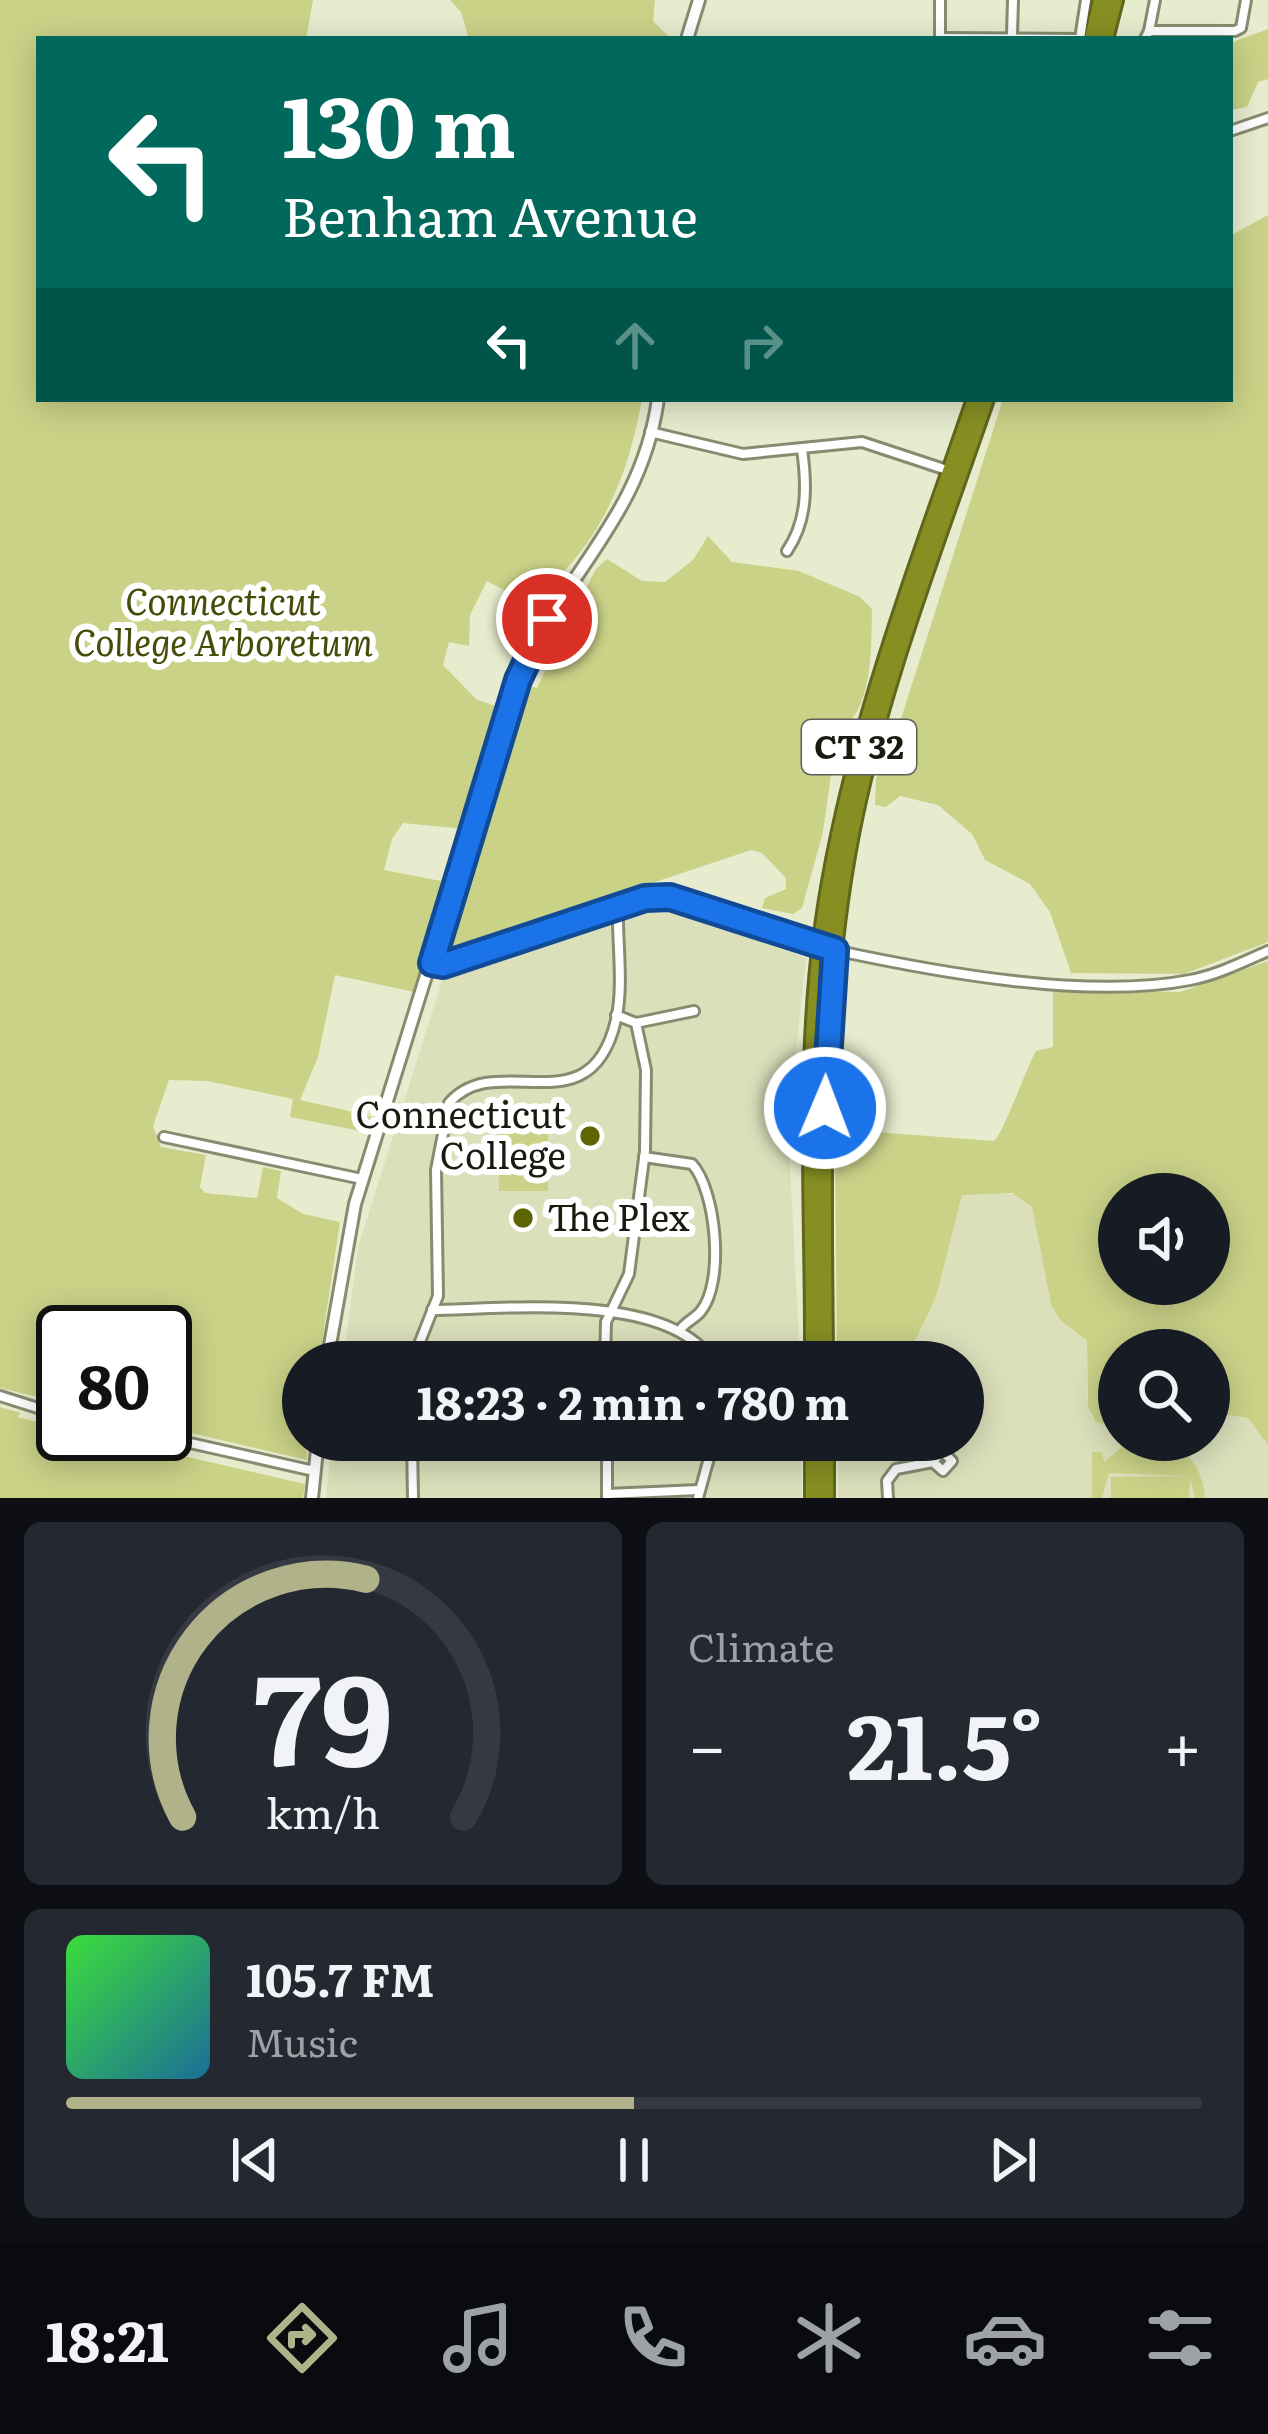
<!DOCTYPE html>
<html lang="en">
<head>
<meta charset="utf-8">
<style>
  body { margin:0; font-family:Literata,serif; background:#242831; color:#f1f3f6; height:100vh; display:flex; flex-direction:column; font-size:45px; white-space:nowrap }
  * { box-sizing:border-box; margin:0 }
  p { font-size:39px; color:#9ea1a6 }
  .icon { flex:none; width:66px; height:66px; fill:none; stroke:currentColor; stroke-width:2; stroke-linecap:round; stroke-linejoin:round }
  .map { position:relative; height:1498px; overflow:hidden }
  .sheet { display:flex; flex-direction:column; gap:24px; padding:24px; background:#0d0f14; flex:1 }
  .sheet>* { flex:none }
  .banner { position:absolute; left:36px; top:36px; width:1197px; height:366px; border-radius:0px; box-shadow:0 6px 30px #0003; background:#00695c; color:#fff; overflow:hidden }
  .tools { position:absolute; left:1098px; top:1173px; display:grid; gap:24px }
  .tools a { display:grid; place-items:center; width:132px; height:132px; border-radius:50%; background:#171b24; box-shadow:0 6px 30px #0003; font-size:60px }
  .speed { position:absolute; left:36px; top:1305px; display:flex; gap:24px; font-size:60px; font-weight:700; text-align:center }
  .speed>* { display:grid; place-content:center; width:156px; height:156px; border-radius:50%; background:#171b24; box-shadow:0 6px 30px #0003; line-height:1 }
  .speed .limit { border:6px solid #111; border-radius:18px; background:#fff; color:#111 }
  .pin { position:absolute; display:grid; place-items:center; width:102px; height:102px; color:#fff; margin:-51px; border:6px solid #fff; border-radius:50%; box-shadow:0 3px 12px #0007 }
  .me { position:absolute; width:132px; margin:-66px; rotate:1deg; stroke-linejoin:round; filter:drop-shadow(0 0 9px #0008) }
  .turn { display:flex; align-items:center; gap:42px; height:252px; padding:0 48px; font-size:54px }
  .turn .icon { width:156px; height:156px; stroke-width:2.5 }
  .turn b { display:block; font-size:84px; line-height:102px }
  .lanes { display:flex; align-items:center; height:114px; padding:0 48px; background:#0003; justify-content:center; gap:60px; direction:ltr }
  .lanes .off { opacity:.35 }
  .big { font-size:90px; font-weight:700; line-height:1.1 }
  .sheet .widget { flex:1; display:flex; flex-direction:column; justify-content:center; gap:18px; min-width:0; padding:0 42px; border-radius:18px; background:#242831 }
  .sheet .dial { align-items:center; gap:0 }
  .dial svg { height:312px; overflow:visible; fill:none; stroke:#363941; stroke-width:7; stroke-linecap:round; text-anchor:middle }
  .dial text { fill:#f1f3f6; stroke:none }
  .song { display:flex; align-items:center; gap:36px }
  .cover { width:144px; height:144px; border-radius:18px; background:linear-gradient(135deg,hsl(120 70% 55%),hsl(200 70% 35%)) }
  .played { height:12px; border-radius:6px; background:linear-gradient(90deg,#b0b389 50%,#363941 50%) }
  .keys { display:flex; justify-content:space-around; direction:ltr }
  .heat { display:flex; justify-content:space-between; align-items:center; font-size:66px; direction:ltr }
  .sheet .tiles { flex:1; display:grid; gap:24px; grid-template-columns:1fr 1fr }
  .widget:last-child { grid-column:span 2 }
  .trip { position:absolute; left:282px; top:1341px; width:702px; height:120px; border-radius:60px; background:#171b24; box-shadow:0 6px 30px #0003; font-weight:700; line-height:120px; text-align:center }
  .tabs { display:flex; height:192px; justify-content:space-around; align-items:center; background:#090b0e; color:#9ea1a6 }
  .tabs .icon { width:84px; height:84px }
  .tabs .selected { color:#b0b389 }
  .tabs b { font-size:54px; color:#f1f3f6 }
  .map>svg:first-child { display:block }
  .built { fill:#dbe0bb }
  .green { fill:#cad288; fill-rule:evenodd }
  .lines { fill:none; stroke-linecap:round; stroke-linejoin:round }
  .street-casing { stroke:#878b70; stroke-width:14 }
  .secondary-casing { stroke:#878b70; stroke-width:16 }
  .highway-casing { stroke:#60661c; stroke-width:20 }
  .street { stroke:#fff; stroke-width:8 }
  .secondary { stroke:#fff; stroke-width:10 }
  .highway { stroke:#878f23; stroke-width:14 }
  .route-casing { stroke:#114b97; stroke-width:30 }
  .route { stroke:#1a73e8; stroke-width:21 }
  .poi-dot { fill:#606503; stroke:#fff; stroke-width:4.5 }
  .labels { text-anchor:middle; stroke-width:12; stroke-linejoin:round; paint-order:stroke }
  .shield { fill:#fff; stroke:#5e5f58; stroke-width:3 }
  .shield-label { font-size:33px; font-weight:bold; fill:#191b10 }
  .park-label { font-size:36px; font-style:italic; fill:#474c08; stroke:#fff }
  .poi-label { font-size:36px; fill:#191b10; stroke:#fff; text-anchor:end }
</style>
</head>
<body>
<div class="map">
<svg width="1268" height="1498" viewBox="0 0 1268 1498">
  <rect width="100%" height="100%" fill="#e8ecce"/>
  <!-- built -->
  <g class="built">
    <polygon points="659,903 806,958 788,1126 800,1362 343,1362 358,1247 443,978"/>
    <polygon points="972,1191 1020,1195 1032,1207 1051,1304 1059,1319 1087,1341 1087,1401 1111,1424 1119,1420 1119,1440 1209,1440 1209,1412 1248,1418 1268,1445 1268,1498 838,1498 838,1440 963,1440 963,1362 905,1362 936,1297 962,1195"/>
    <polygon points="332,1440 801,1440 802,1498 326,1498"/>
  </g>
  <!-- green -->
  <g class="green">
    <path d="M 0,0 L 313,0 L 306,39 L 39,39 L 39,399 L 642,399 C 628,479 597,555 527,602 L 487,581 L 470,615 L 469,646 L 449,642 L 443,665 L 477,700 L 499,707 L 466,829 L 403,823 L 392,839 L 384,870 L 446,882 L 414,992 L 335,975 L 318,1057 L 300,1100 L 371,1116 L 365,1132 L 290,1117 L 293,1099 L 208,1081 L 169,1080 L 153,1126 L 161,1147 L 206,1155 L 200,1187 L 205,1193 L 257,1198 L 263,1167 L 281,1171 L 277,1198 L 303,1214 L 340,1222 L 319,1362 L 303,1362 L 307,1460 L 165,1427 L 165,1332 L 63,1332 L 63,1403 L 0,1388 Z"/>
    <polygon points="450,0 655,0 653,21 671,39 469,39 461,12"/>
    <polygon points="1268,29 1268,79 1258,82 1247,107 1230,110 1230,43"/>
    <polygon points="1268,215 1268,942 1184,974 1071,973 1050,912 1030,884 985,860 972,834 938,805 900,796 886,807 875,805 876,778 891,750 1003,399 1230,399 1230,236"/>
    <path d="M 708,536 L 732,562 L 799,571 L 860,597 L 872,609 C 871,645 874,713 837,732 L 823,832 L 802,908 L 793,914 L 762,908 L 765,898 L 786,889 L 786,878 L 762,853 L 751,850 L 448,951 L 508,734 L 528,686 L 537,688 L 595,570 L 607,559 L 642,581 L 665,582 L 693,560 Z"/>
    <path d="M 1268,961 L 1268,1445 L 1248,1418 L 1209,1412 L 1209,1350 L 1119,1350 L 1119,1420 L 1106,1425 L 1096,1422 L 1088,1407 L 1087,1341 L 1059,1319 L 1051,1304 L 1032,1207 L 1012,1193 L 962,1195 L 936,1297 L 905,1362 L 837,1362 L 835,1129 L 994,1141 C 1002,1136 1026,1069 1036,1051 L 1053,1047 L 1053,989 L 1180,992 ZM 1209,1194 L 1209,1284 L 1119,1284 L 1119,1194 Z"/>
    <polygon points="497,1106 548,1107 548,1191 499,1191"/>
    <polygon points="0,1407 21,1413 17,1417 63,1428 63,1434 89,1434 305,1484 303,1498 0,1498"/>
    <path d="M 1143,1440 C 1179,1440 1203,1462 1205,1498 L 1195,1498 L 1190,1478 L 1189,1498 L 1111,1498 L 1111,1477 L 1190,1476 L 1109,1473 L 1102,1498 L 1092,1498 L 1092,1452 L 1102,1452 L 1104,1462 L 1123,1446 Z"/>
  </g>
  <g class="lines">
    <!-- street casing -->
    <g class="street-casing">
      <g id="street">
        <polyline points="1149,31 1155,0"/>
        <polyline points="1012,35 1013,0"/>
        <polyline points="940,38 1080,39"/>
        <polyline points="940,39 940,0"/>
        <polyline points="1080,39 1086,0"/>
        <polyline points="1145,39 1149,31 1235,31 1241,28 1246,0"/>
        <polyline points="1230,131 1268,118"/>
        <polyline points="650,432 743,454 862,442 950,471"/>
        <path d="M 787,551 C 808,520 807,485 802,449"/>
        <path d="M 834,950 C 936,972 1087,1000 1190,980 C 1217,975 1243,962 1268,951"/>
        <polyline points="432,963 443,965 645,898 670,897 819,946"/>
        <polyline points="616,1015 636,1023 694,1011"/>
        <polyline points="164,1137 362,1179"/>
        <path d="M 644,1157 L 692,1164 C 716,1190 725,1282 701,1311 C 695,1319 686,1321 680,1330"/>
        <path d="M 432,1310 C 506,1309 669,1291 713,1362"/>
        <path d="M 412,1362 L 438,1296 L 436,1170 L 449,1103 C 498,1047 590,1131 616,1020 C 624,986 617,943 618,908"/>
        <polyline points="605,1362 606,1322 629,1274 645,1151 646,1070 636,1023"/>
        <polyline points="0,1396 63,1416"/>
        <polyline points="150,1434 314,1471"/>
        <polyline points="412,1440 413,1498"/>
        <polyline points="607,1494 699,1490"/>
        <polyline points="607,1497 607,1440"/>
        <polyline points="698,1498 714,1440"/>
        <polyline points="888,1498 887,1481 896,1469 933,1462 942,1451 952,1461 943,1471 933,1462"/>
      </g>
    </g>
    <!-- secondary casing -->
    <g class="secondary-casing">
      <g id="secondary">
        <polyline points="687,39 699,0"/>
        <path d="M 327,1362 L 355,1204 L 518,680 C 560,575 641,520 658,399"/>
        <polyline points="312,1498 318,1440"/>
      </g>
    </g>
    <!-- highway casing -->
    <g class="highway-casing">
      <g id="highway">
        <polyline points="1092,39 1101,0"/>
        <polyline points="1105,39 1115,0"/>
        <path d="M 813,1362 C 814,1223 804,1081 821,942 C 844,754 914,578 975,399"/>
        <path d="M 825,1362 C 824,1186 817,1009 851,834 C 880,685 937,542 986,399"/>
        <polyline points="813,1440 813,1498"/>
        <polyline points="826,1440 826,1498"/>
      </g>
    </g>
    <!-- street -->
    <use href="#street" class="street"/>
    <!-- secondary -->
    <use href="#secondary" class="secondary"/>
    <!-- highway -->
    <use href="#highway" class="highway"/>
  </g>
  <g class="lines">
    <!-- route casing -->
    <g class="route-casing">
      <polyline id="route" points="547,619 518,680 432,963 443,965 645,898 670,897 835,950 825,1108"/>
    </g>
    <!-- route -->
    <use href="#route" class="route"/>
  </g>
  <!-- markers -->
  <g class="poi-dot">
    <circle cx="590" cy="1136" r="12"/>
    <circle cx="523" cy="1218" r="12"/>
  </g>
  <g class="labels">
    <!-- shield labels -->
    <rect class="shield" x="802" y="720" width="114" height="54" rx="9"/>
    <g class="shield-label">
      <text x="859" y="759">CT 32</text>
    </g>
    <!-- park labels -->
    <g class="park-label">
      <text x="223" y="615">Connecticut<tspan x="223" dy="41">College Arboretum</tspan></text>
    </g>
    <!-- poi labels -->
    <g class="poi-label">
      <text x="566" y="1128">Connecticut<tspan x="566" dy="41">College</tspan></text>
      <text x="547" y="1231" text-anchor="start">The Plex</text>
    </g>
  </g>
</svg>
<div class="tools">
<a><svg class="icon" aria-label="sound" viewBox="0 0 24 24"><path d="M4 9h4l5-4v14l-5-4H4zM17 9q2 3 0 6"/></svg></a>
<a><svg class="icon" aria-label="search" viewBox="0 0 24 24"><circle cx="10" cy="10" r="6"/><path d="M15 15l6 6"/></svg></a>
</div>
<div class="speed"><div class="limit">80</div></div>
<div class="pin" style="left:547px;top:619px;background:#d93025"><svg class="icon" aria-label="arrive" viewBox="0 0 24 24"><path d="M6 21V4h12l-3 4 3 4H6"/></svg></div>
<svg class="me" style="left:825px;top:1108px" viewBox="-20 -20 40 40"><circle r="17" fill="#1a73e8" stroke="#fff" stroke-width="3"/><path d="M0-11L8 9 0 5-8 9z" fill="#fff"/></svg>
<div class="trip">18:23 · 2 min · 780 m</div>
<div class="banner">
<div class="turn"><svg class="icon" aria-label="left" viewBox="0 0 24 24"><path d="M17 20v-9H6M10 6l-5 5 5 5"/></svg><div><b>130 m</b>Benham Avenue</div></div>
<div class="lanes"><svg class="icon" aria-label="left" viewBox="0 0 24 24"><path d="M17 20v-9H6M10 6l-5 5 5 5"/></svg><svg class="icon off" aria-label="ahead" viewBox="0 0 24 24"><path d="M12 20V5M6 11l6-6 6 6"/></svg><svg class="icon off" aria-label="right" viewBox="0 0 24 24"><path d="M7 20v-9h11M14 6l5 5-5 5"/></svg></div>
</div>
</div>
<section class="sheet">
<div class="tiles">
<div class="widget dial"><svg viewBox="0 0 100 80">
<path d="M14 69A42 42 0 1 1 86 69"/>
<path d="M14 69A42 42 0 0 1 61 8" stroke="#b0b389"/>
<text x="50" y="56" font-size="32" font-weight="700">79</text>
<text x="50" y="72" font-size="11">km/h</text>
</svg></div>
<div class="widget"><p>Climate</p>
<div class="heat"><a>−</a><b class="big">21.5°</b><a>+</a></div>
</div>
<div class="widget">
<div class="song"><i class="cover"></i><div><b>105.7 FM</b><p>Music</p></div></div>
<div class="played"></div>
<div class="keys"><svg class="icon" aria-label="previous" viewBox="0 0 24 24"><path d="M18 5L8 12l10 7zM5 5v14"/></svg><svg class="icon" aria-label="pause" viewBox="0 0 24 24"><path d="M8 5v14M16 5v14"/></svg><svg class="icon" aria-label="next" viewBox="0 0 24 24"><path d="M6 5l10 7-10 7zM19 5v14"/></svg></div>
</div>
</div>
</section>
<nav class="tabs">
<b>18:21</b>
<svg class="icon selected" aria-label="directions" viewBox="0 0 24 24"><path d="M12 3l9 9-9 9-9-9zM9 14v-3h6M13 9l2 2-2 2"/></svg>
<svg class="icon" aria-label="music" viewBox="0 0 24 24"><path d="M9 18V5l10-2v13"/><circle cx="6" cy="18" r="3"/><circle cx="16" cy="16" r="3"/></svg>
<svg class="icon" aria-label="phone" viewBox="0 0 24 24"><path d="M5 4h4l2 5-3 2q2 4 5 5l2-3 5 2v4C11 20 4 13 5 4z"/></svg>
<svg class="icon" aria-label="climate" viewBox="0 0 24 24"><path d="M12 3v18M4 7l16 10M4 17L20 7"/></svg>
<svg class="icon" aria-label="car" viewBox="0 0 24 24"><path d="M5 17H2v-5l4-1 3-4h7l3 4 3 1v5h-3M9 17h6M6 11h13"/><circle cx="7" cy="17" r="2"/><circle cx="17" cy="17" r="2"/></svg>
<svg class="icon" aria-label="filters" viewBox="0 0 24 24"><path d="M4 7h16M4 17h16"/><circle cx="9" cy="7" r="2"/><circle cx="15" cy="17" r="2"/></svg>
</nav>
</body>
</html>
